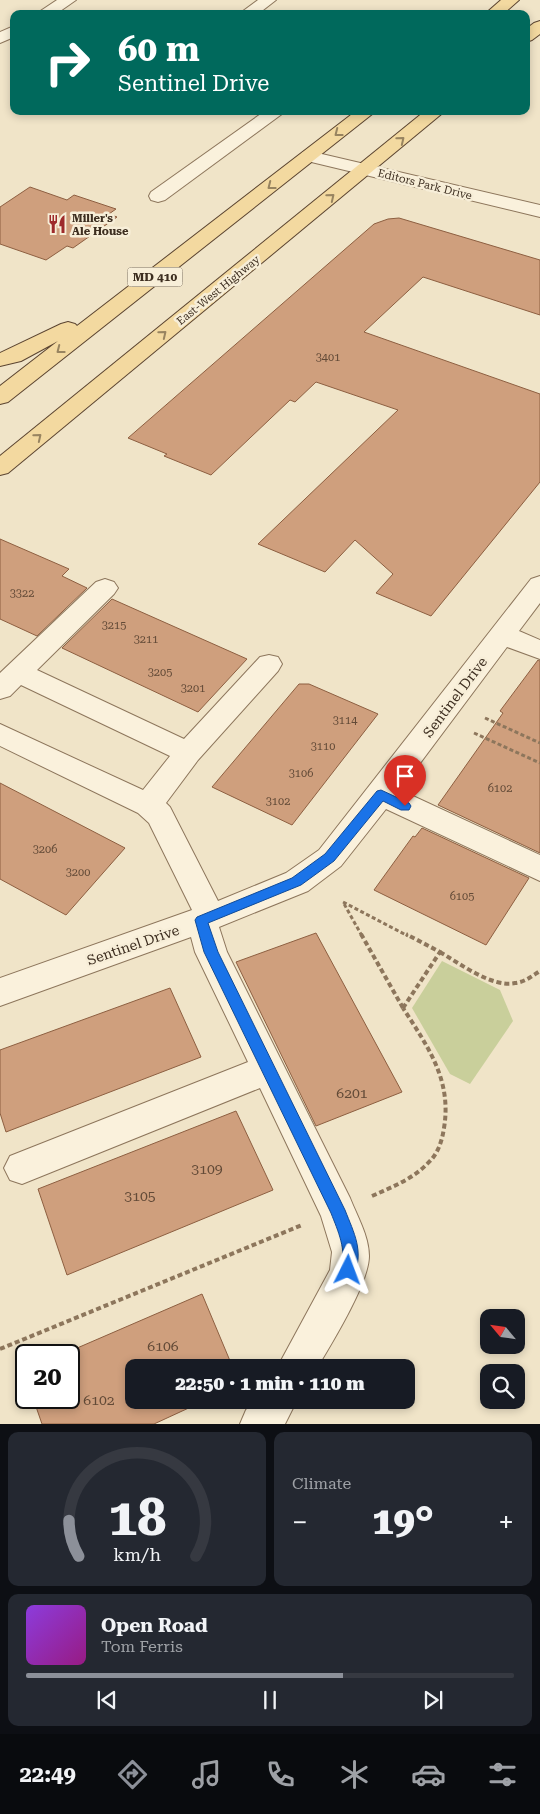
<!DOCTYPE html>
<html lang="en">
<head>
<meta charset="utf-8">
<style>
  body { margin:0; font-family:"Roboto Serif",serif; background:#242831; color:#f1f3f6; height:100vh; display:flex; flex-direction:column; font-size:19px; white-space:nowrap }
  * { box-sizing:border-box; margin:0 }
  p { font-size:16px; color:#9ea1a6 }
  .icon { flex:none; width:28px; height:28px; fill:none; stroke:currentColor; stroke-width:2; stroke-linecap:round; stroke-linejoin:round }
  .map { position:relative; height:1424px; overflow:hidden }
  .details { display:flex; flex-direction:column; gap:8px; padding:8px; background:#0d0f14; flex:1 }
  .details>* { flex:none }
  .hud { position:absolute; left:10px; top:10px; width:520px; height:105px; border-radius:10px; box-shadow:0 2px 8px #0003; background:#00695c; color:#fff; overflow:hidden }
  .needle { width:32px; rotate:299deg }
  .tools { position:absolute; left:480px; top:1309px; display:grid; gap:10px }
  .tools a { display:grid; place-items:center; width:45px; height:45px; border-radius:10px; background:#171b24; box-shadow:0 2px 8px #0003; font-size:25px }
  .speed { position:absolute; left:15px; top:1344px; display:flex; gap:10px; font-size:25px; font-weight:700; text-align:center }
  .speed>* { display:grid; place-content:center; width:65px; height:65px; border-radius:50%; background:#171b24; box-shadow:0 2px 8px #0003; line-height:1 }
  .speed .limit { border:2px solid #111; border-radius:8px; background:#fff; color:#111 }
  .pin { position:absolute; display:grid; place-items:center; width:42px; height:42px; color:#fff; margin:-51px -21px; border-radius:50% 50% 50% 0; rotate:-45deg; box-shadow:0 0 5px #0007 }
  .pin .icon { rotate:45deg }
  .me { position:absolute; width:55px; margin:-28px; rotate:3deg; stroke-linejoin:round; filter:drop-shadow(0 0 4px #0008) }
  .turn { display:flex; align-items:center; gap:18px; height:105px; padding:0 25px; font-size:22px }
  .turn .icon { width:65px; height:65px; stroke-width:2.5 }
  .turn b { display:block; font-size:35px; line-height:42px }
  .big { font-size:38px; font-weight:800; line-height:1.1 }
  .details .tile { flex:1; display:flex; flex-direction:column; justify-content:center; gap:8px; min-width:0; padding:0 18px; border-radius:10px; background:#242831 }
  .details .dial { align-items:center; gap:0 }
  .dial svg { height:130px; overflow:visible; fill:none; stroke:#363941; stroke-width:7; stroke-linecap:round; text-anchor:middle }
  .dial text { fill:#f1f3f6; stroke:none }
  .song { display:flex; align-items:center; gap:15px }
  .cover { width:60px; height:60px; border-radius:8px; background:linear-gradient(135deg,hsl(270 70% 55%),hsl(310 70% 35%)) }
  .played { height:5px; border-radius:2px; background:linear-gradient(90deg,#8c9099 65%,#363941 65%) }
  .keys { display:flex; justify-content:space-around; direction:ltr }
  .heat { display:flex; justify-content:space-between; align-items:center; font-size:28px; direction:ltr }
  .details .tiles { flex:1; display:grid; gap:8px; grid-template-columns:1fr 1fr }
  .tile:last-child { grid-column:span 2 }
  .trip { position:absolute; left:125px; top:1359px; width:290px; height:50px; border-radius:10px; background:#171b24; box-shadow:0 2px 8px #0003; font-weight:800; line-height:50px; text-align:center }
  .tabs { display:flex; height:80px; justify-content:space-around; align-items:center; background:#090b0e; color:#9ea1a6 }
  .tabs .icon { width:35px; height:35px }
  .tabs .active { color:#8c9099 }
  .tabs b { font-size:22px; color:#f1f3f6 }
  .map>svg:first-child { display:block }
  .green { fill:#c9cf9b }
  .building { fill:#cf9f7d; stroke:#8d5f41 }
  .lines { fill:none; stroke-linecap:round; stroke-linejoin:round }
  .minor-casing { stroke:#8d765c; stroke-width:2 }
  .major-casing { stroke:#5b4430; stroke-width:2 }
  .path-far1 { stroke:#8d765c; stroke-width:3; stroke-dasharray:4 2.5; stroke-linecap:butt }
  .path { stroke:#8d765c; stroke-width:4; stroke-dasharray:5 3; stroke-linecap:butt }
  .minor { fill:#faf1dc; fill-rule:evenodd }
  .major { fill:#f3d9a0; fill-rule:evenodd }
  .oneway { stroke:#988460 }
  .route { fill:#1a73e8; stroke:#114b97 }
  .labels { text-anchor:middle; stroke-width:5; stroke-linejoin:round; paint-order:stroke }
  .far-street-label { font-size:11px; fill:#3d2e20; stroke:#f7eed8 }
  .far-poi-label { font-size:11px; font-weight:bold; fill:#3d2e20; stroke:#f7eed8; text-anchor:start }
  .number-label { font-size:11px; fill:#624a37 }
  .shield { fill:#f7eed8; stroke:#756857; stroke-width:1 }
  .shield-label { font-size:12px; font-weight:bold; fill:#3d2e20 }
  .street-label { font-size:14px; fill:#3d2e20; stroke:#f7eed8 }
  .near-number-label { font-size:14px; fill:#624a37 }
</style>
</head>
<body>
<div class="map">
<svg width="540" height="1424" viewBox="0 0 540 1424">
  <rect width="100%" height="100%" fill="#f0e4c8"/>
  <!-- green -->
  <polygon class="green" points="442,961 500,990 513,1021 470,1084 450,1074 412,1008"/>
  <!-- building -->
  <g class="building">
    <polygon points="30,187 67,200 74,195 116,209 109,214 117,217 73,248 67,246 46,260 0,244 0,207"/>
    <polygon points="399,218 540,260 540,315 423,277 364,332 540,394 540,482 431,616 376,593 393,574 355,540 325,572 258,544 398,410 316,382 295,402 290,400 211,475 164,456 167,454 128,438 374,224 388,219"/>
    <polygon points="0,539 69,569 62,576 87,588 37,636 0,619"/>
    <polygon points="112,599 247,659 198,712 62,648"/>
    <polygon points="538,660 540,661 540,853 438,805 503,713 500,711"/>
    <polygon points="299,684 309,684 378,714 292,825 212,787"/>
    <polygon points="0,783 125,848 66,915 0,879"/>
    <polygon points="422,828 529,878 486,945 374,890 413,836 415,837"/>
    <polygon points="316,933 402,1092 316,1126 236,962"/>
    <polygon points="170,988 201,1057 6,1132 0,1113 0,1050"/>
    <polygon points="236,1111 273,1190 67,1275 38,1189"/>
    <polygon points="202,1294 233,1368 134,1368 134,1400 206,1400 154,1424 42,1424 33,1398 69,1398 69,1355 61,1355"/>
  </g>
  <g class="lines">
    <!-- minor casing -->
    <g class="minor-casing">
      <g id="minor">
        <polygon points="57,0 76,0 56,14 36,14"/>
        <polygon points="258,0 276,0 258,14 239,14"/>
        <polygon points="14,26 14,37 0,43 0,32"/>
        <polygon points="265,111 286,111 165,200 158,202 151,200 149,196 151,192"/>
        <polygon points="309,151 540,205 540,217 303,160 300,156 303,152"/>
        <path d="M 540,576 L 540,603 L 519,631 L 540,640 L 540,659 L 507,647 L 400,790 L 540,855 L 540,881 L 386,809 L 341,866 L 308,891 L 219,927 L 227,952 L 350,1198 C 357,1216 369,1236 369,1256 C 369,1283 332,1343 317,1368 L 277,1368 L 330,1270 L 332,1252 L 321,1216 L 260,1088 L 22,1184 L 10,1180 L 4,1168 L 10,1156 L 248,1062 L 195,952 L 191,937 L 0,1006 L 0,978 L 192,910 L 149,823 L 138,813 L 0,746 L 0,724 L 143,790 L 170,756 L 21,685 L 10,696 L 0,699 L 0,673 L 96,582 L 105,579 L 114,582 L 118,588 L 114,594 L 37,670 L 184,739 L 260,657 L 269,655 L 278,657 L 282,664 L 278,671 L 198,760 L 166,803 L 170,807 L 218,901 L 286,873 L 319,850 L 531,579 Z"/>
        <polygon points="255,1400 297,1400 285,1424 240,1424 246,1410"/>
      </g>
    </g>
    <!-- major casing -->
    <g class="major-casing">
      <g id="major">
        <polygon points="501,0 519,0 503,14 485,14"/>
        <polygon points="540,21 540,34 532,40 526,42 526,29 534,23"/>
        <polygon points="356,111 376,111 8,402 0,404 0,386 58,341 21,361 0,366 0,353 61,324 68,322 75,324 77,326"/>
        <polygon points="425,111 445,111 8,473 0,475 0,456"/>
      </g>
    </g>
    <!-- path-far1 -->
    <g class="path-far1">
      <polyline points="485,718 540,743"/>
      <polyline points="474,733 540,763"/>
      <polyline points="362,936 343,902 408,936"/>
    </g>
    <!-- path -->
    <g class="path">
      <polyline points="361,934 403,1008"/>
      <path d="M 440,952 C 459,963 492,988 515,983 C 525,982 532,976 540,971"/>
      <polyline points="403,1008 440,952 406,934"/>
      <path d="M 372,1196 C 392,1187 413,1179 428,1163 C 438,1154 442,1141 444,1128 C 452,1080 428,1047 403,1008"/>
      <polyline points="0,1349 302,1225"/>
    </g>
    <!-- minor -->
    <use href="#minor" class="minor"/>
    <!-- major -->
    <use href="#major" class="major"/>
  </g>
  <!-- one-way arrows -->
  <defs><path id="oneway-chevron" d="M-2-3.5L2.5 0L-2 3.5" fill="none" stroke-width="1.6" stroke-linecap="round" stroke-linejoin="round" transform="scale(1.25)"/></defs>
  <g class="oneway">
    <use href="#oneway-chevron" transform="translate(338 133) rotate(142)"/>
    <use href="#oneway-chevron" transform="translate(401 140) rotate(-39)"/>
    <use href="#oneway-chevron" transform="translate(271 186) rotate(142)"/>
    <use href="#oneway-chevron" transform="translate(331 197) rotate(-39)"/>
    <use href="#oneway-chevron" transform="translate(163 334) rotate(-39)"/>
    <use href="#oneway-chevron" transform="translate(60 350) rotate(142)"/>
    <use href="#oneway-chevron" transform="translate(38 437) rotate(-39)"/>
  </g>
  <!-- route -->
  <path class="route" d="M 381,790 L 409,803 L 411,806 L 409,810 L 401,810 L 383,801 L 334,861 L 301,885 L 208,923 L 218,952 L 345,1210 C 354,1233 364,1251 354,1275 L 348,1277 L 343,1275 L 341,1270 C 347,1250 338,1231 331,1213 L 204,952 L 195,920 L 197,917 L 292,878 L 325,854 L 377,791 Z"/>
  <!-- icons -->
  <defs>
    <g id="restaurant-bare" transform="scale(1.5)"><path d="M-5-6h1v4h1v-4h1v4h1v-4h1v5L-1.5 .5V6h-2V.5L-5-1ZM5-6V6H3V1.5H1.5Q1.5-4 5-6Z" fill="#9e2a2b" stroke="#f7eed8" stroke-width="2.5" paint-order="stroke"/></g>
  </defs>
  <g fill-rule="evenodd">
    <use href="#restaurant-bare" x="57" y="224"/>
  </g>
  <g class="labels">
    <!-- far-street labels -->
    <g class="far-street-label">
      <text transform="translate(425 184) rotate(14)" y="4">Editors Park Drive</text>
      <text transform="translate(218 290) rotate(-39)" y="4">East-West Highway</text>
    </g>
    <!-- far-poi labels -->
    <g class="far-poi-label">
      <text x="72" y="222">Miller's<tspan x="72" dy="13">Ale House</tspan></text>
    </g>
    <!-- number labels -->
    <g class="number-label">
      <text x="328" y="361">3401</text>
      <text x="22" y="597">3322</text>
      <text x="114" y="629">3215</text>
      <text x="146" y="643">3211</text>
      <text x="160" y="676">3205</text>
      <text x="193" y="692">3201</text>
      <text x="345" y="724">3114</text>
      <text x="323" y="750">3110</text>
      <text x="301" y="777">3106</text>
      <text x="500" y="792">6102</text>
      <text x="278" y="805">3102</text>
      <text x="45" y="853">3206</text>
      <text x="78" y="876">3200</text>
      <text x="462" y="900">6105</text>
    </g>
    <!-- shield labels -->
    <rect class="shield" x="127.5" y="267.5" width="55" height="19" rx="4"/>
    <g class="shield-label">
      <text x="155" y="281">MD 410</text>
    </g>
    <!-- street labels -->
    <g class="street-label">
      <text transform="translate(455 697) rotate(-53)" y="5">Sentinel Drive</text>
      <text transform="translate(133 945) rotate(-19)" y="5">Sentinel Drive</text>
    </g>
    <!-- near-number labels -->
    <g class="near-number-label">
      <text x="352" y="1098">6201</text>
      <text x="207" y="1174">3109</text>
      <text x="140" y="1201">3105</text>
      <text x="163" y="1351">6106</text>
      <text x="99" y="1405">6102</text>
    </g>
  </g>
</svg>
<div class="tools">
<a><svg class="needle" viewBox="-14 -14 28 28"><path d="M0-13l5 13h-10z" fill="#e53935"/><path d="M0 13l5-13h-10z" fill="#9ea1a6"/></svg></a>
<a><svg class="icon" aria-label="search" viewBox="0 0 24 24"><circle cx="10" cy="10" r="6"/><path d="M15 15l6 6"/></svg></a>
</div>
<div class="speed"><div class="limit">20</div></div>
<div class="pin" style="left:405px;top:806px;background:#d93025"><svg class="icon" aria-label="arrive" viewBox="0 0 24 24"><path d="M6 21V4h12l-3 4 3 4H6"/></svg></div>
<svg class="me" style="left:348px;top:1270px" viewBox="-20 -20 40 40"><path d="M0-17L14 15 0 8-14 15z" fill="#1a73e8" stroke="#fff" stroke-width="4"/></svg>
<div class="trip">22:50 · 1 min · 110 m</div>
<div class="hud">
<div class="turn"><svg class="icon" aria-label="right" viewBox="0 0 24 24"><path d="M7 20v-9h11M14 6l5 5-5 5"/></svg><div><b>60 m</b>Sentinel Drive</div></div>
</div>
</div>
<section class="details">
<div class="tiles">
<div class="tile dial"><svg viewBox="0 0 100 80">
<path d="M14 69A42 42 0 1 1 86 69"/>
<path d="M14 69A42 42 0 0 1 8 47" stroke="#8c9099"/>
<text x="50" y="56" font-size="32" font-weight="700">18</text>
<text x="50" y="72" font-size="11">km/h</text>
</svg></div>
<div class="tile"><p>Climate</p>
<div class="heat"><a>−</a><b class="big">19°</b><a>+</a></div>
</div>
<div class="tile">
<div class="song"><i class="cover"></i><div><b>Open Road</b><p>Tom Ferris</p></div></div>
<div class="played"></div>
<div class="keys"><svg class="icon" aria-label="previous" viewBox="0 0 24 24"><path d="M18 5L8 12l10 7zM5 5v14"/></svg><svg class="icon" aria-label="pause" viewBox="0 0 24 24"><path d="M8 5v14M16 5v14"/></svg><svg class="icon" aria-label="next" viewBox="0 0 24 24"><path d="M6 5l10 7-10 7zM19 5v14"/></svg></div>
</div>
</div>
</section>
<nav class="tabs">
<b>22:49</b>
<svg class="icon active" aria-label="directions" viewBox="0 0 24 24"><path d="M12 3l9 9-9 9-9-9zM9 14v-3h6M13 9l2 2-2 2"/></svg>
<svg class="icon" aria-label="music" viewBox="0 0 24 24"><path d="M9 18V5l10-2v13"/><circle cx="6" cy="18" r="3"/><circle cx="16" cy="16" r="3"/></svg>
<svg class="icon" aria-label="phone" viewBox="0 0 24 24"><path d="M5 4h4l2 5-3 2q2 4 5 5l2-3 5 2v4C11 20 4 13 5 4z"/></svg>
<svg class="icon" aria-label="climate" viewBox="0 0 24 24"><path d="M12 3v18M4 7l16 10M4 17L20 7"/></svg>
<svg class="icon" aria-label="car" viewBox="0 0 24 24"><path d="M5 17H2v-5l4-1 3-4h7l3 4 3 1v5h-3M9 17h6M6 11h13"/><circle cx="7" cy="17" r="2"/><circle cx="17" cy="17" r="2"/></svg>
<svg class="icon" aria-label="filters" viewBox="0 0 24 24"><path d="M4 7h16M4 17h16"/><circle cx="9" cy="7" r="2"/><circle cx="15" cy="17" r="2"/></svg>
</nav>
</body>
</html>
